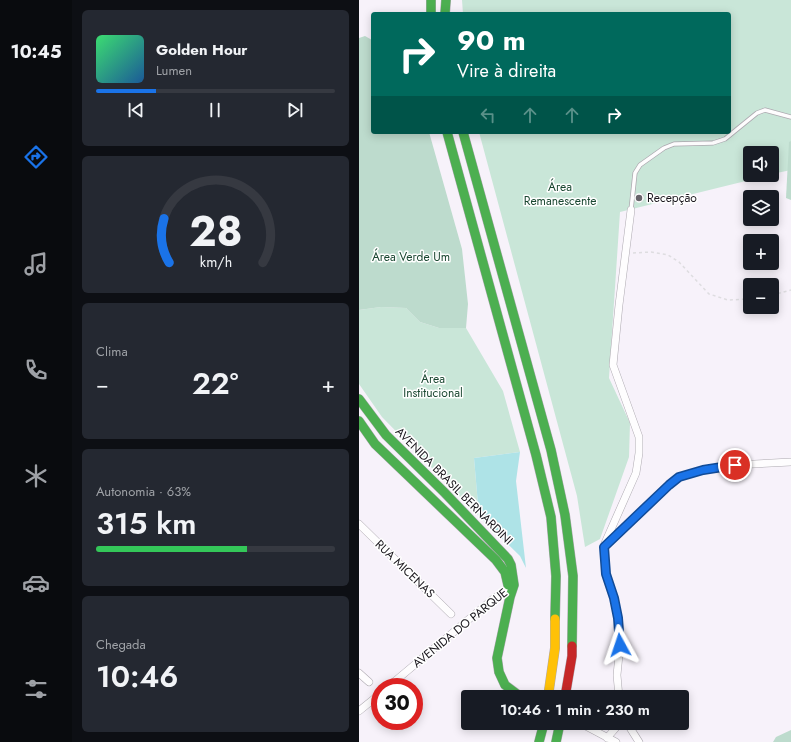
<!DOCTYPE html>
<html lang="pt">
<head>
<meta charset="utf-8">
<style>
  body { margin:0; font-family:Jost,sans-serif; background:#242831; color:#f1f3f6; height:100vh; display:flex; flex-direction:column; font-size:15px; white-space:nowrap }
  * { box-sizing:border-box; margin:0 }
  p { font-size:13px; color:#9ea1a6 }
  .icon { flex:none; width:22px; height:22px; fill:none; stroke:currentColor; stroke-width:2; stroke-linecap:round; stroke-linejoin:round }
  .map { position:relative; flex:1; overflow:hidden }
  .sheet { display:flex; flex-direction:column; gap:10px; padding:10px; background:#0d0f14; width:287px }
  .sheet>* { flex:none }
  .hud { position:absolute; left:12px; top:12px; width:360px; height:122px; border-radius:4px; box-shadow:0 2px 10px #0003; background:#00695c; color:#fff; overflow:hidden }
  .tools { position:absolute; left:384px; top:146px; display:grid; gap:8px }
  .tools a { display:grid; place-items:center; width:36px; height:36px; border-radius:4px; background:#171b24; box-shadow:0 2px 10px #0003; font-size:20px }
  .speed { position:absolute; left:12px; top:678px; display:flex; gap:8px; font-size:20px; font-weight:700; text-align:center }
  .speed>* { display:grid; place-content:center; width:52px; height:52px; border-radius:50%; background:#171b24; box-shadow:0 2px 10px #0003; line-height:1 }
  .speed .limit { border:6px solid #d22; background:#fff; color:#111 }
  .pin { position:absolute; display:grid; place-items:center; width:34px; height:34px; color:#fff; margin:-17px; border:2px solid #fff; border-radius:50%; box-shadow:0 1px 4px #0007 }
  .me { position:absolute; width:44px; margin:-22px; rotate:355deg; stroke-linejoin:round; filter:drop-shadow(0 0 3px #0008) }
  .turn { display:flex; align-items:center; gap:14px; height:84px; padding:0 20px; font-size:18px }
  .turn .icon { width:52px; height:52px; stroke-width:2.5 }
  .turn b { display:block; font-size:28px; line-height:34px }
  .lanes { display:flex; align-items:center; height:38px; padding:0 20px; background:#0003; justify-content:center; gap:20px; direction:ltr }
  .lanes .off { opacity:.35 }
  .big { font-size:30px; font-weight:600; line-height:1.1 }
  .sheet .widget { flex:1; display:flex; flex-direction:column; justify-content:center; gap:6px; min-width:0; padding:0 14px; border-radius:6px; background:#242831 }
  .sheet .dial { align-items:center; gap:0 }
  .dial svg { height:104px; overflow:visible; fill:none; stroke:#363941; stroke-width:7; stroke-linecap:round; text-anchor:middle }
  .dial text { fill:#f1f3f6; stroke:none }
  .song { display:flex; align-items:center; gap:12px }
  .cover { width:48px; height:48px; border-radius:6px; background:linear-gradient(135deg,hsl(140 70% 55%),hsl(210 70% 35%)) }
  .played { height:4px; border-radius:2px; background:linear-gradient(90deg,#1a73e8 25%,#363941 25%) }
  .keys { display:flex; justify-content:space-around; direction:ltr }
  .heat { display:flex; justify-content:space-between; align-items:center; font-size:22px; direction:ltr }
  .charge { height:6px; border-radius:3px; background:linear-gradient(90deg,#34c759 63%,#363941 0) }
  .trip { position:absolute; left:102px; top:690px; width:228px; height:40px; border-radius:4px; background:#171b24; box-shadow:0 2px 10px #0003; font-weight:600; line-height:40px; text-align:center }
  main { display:flex; flex:1; min-height:0 }
  .tabs { display:flex; flex-direction:column; width:72px; justify-content:space-around; align-items:center; background:#090b0e; color:#9ea1a6 }
  .tabs .icon { width:28px; height:28px }
  .tabs .active { color:#1a73e8 }
  .tabs b { font-size:18px; color:#f1f3f6 }
  .map>svg:first-child { display:block }
  .green { fill:#c9e6d8 }
  .forest { fill:#bddbcd }
  .water { fill:#aee3e7 }
  .building { fill:#e6dae5; stroke:#bdb8be }
  .lines { fill:none; stroke-linecap:round; stroke-linejoin:round }
  .lane-casing { stroke:#ada9b0; stroke-width:5 }
  .street-casing { stroke:#ada9b0; stroke-width:8 }
  .fast-casing { stroke:#ada9b0; stroke-width:10 }
  .slow-casing { stroke:#ada9b0; stroke-width:10 }
  .jam-casing { stroke:#ada9b0; stroke-width:10 }
  .path { stroke:#dedde0; stroke-width:1.5; stroke-dasharray:3 3; stroke-linecap:butt }
  .lane { stroke:#fefdfe; stroke-width:3.5 }
  .street { stroke:#fefdfe; stroke-width:7 }
  .fast { stroke:#4caf50; stroke-width:9 }
  .slow { stroke:#ffc107; stroke-width:9 }
  .jam { stroke:#c62828; stroke-width:9 }
  .route-casing { stroke:#114b97; stroke-width:10 }
  .route { stroke:#1a73e8; stroke-width:7 }
  .poi-dot { fill:#67646a; stroke:#fff; stroke-width:1.5 }
  .labels { text-anchor:middle; stroke-width:3; stroke-linejoin:round; paint-order:stroke }
  .park-label { font-size:12px; fill:#1a4731; stroke:#fff }
  .poi-label { font-size:12px; fill:#1a171d; stroke:#fff; text-anchor:start }
  .street-label { font-size:12px; fill:#1a171d; stroke:#fff }
</style>
</head>
<body>
<main>
<nav class="tabs">
<b>10:45</b>
<svg class="icon active" aria-label="directions" viewBox="0 0 24 24"><path d="M12 3l9 9-9 9-9-9zM9 14v-3h6M13 9l2 2-2 2"/></svg>
<svg class="icon" aria-label="music" viewBox="0 0 24 24"><path d="M9 18V5l10-2v13"/><circle cx="6" cy="18" r="3"/><circle cx="16" cy="16" r="3"/></svg>
<svg class="icon" aria-label="phone" viewBox="0 0 24 24"><path d="M5 4h4l2 5-3 2q2 4 5 5l2-3 5 2v4C11 20 4 13 5 4z"/></svg>
<svg class="icon" aria-label="climate" viewBox="0 0 24 24"><path d="M12 3v18M4 7l16 10M4 17L20 7"/></svg>
<svg class="icon" aria-label="car" viewBox="0 0 24 24"><path d="M5 17H2v-5l4-1 3-4h7l3 4 3 1v5h-3M9 17h6M6 11h13"/><circle cx="7" cy="17" r="2"/><circle cx="17" cy="17" r="2"/></svg>
<svg class="icon" aria-label="filters" viewBox="0 0 24 24"><path d="M4 7h16M4 17h16"/><circle cx="9" cy="7" r="2"/><circle cx="15" cy="17" r="2"/></svg>
</nav>
<section class="sheet">
<div class="widget">
<div class="song"><i class="cover"></i><div><b>Golden Hour</b><p>Lumen</p></div></div>
<div class="played"></div>
<div class="keys"><svg class="icon" aria-label="previous" viewBox="0 0 24 24"><path d="M18 5L8 12l10 7zM5 5v14"/></svg><svg class="icon" aria-label="pause" viewBox="0 0 24 24"><path d="M8 5v14M16 5v14"/></svg><svg class="icon" aria-label="next" viewBox="0 0 24 24"><path d="M6 5l10 7-10 7zM19 5v14"/></svg></div>
</div>
<div class="widget dial"><svg viewBox="0 0 100 80">
<path d="M14 69A42 42 0 1 1 86 69"/>
<path d="M14 69A42 42 0 0 1 10 35" stroke="#1a73e8"/>
<text x="50" y="56" font-size="32" font-weight="700">28</text>
<text x="50" y="72" font-size="11">km/h</text>
</svg></div>
<div class="widget"><p>Clima</p>
<div class="heat"><a>−</a><b class="big">22°</b><a>+</a></div>
</div>
<div class="widget"><p>Autonomia · 63%</p><b class="big">315 km</b><div class="charge"></div></div>
<div class="widget"><p>Chegada</p><b class="big">10:46</b></div>
</section>
<div class="map">
<svg width="432" height="742" viewBox="0 0 432 742">
  <rect width="100%" height="100%" fill="#f7f2fa"/>
  <!-- green -->
  <g class="green">
    <polygon points="103,0 432,0 432,170 413,174 413,153 391,153 391,175 411,175 261,212 250,378 271,423 270,457 241,539 226,547 218,496 120,132 370,132 370,14 104,14"/>
    <polygon points="22,307 47,308 61,322 80,328 107,328 144,391 161,452 115,458 120,516 23,417 0,384 0,310"/>
  </g>
  <!-- forest -->
  <g class="forest">
    <polygon points="6,36 13,40 14,46 14,132 70,132 103,249 109,304 107,328 80,328 61,322 47,308 22,307 0,310 0,38"/>
    <polygon points="432,141 432,200 427,198 430,142"/>
    <polygon points="432,730 432,742 414,742 417,737"/>
  </g>
  <!-- water -->
  <polygon class="water" points="161,452 157,481 167,568 161,556 120,516 115,458"/>
  <!-- building -->
  <polygon class="building" points="278,194 284,195 283,201 277,201"/>
  <g class="lines">
    <!-- lane casing -->
    <g class="lane-casing">
      <polyline id="lane" points="272,210 276,173 281,165 305,148 315,144 354,143 366,139 398,113 406,110 432,117"/>
    </g>
    <!-- street casing -->
    <g class="street-casing">
      <g id="street">
        <polyline points="0,524 92,614"/>
        <polyline points="246,543 277,473 280,453 280,437 254,365 260,305 272,210"/>
        <polyline points="0,673 10,682"/>
        <polyline points="29,687 134,599 155,585"/>
        <polyline points="260,697 258,675 261,645 259,618 255,598 247,574 245,547 310,485 320,477 344,470 376,465 432,462"/>
        <polyline points="0,711 21,694"/>
        <polyline points="221,723 257,742"/>
        <polyline points="268,723 280,742"/>
        <polyline points="248,738 261,723"/>
      </g>
    </g>
    <!-- fast casing -->
    <g class="fast-casing">
      <g id="fast">
        <polyline points="72,0 72,14"/>
        <polyline points="86,14 87,0"/>
        <polyline points="88,132 177,455 192,517 197,576 196,619"/>
        <polyline points="104,132 192,450 206,515 214,576 213,646"/>
        <polyline points="0,399 27,435 85,492 149,559 152,565 155,585 151,597 138,658 140,672 146,685 162,697"/>
        <polyline points="0,421 16,444 137,560 146,572 149,585"/>
        <polyline points="180,742 185,723"/>
        <polyline points="197,742 201,723"/>
      </g>
    </g>
    <!-- slow casing -->
    <g class="slow-casing">
      <polyline id="slow" points="189,697 196,648 196,619"/>
    </g>
    <!-- jam casing -->
    <g class="jam-casing">
      <polyline id="jam" points="206,697 213,656 213,646"/>
    </g>
    <!-- path -->
    <g class="path">
      <polyline points="274,253 292,252 309,255 320,262 350,294 369,300 391,299"/>
      <polyline points="413,295 432,290"/>
    </g>
    <!-- lane -->
    <use href="#lane" class="lane"/>
    <!-- street -->
    <use href="#street" class="street"/>
    <!-- fast -->
    <use href="#fast" class="fast"/>
    <!-- slow -->
    <use href="#slow" class="slow"/>
    <!-- jam -->
    <use href="#jam" class="jam"/>
  </g>
  <g class="lines">
    <!-- route casing -->
    <g class="route-casing">
      <polyline id="route" points="261,645 259,618 255,598 247,574 245,547 310,485 320,477 344,470 376,465"/>
    </g>
    <!-- route -->
    <use href="#route" class="route"/>
  </g>
  <!-- markers -->
  <circle class="poi-dot" cx="280" cy="198" r="4"/>
  <g class="labels">
    <!-- park labels -->
    <g class="park-label">
      <text x="201" y="191">Área<tspan x="201" dy="14">Remanescente</tspan></text>
      <text x="52" y="261">Área Verde Um</text>
      <text x="74" y="383">Área<tspan x="74" dy="14">Institucional</tspan></text>
    </g>
    <!-- poi labels -->
    <g class="poi-label">
      <text x="288" y="202">Recepção</text>
    </g>
    <!-- street labels -->
    <g class="street-label">
      <text transform="translate(95 486) rotate(45)" y="4">AVENIDA BRASIL BERNARDINI</text>
      <text transform="translate(46 569) rotate(44)" y="4">RUA MICENAS</text>
      <text transform="translate(101 628) rotate(-39)" y="4">AVENIDA DO PARQUE</text>
    </g>
  </g>
</svg>
<div class="tools">
<a><svg class="icon" aria-label="sound" viewBox="0 0 24 24"><path d="M4 9h4l5-4v14l-5-4H4zM17 9q2 3 0 6"/></svg></a>
<a><svg class="icon" aria-label="layers" viewBox="0 0 24 24"><path d="M12 4l9 5-9 5-9-5zM3 14l9 5 9-5"/></svg></a>
<a>+</a>
<a>−</a>
</div>
<div class="speed"><div class="limit">30</div></div>
<div class="pin" style="left:376px;top:465px;background:#d93025"><svg class="icon" aria-label="arrive" viewBox="0 0 24 24"><path d="M6 21V4h12l-3 4 3 4H6"/></svg></div>
<svg class="me" style="left:261px;top:645px" viewBox="-20 -20 40 40"><path d="M0-17L14 15 0 8-14 15z" fill="#1a73e8" stroke="#fff" stroke-width="4"/></svg>
<div class="trip">10:46 · 1 min · 230 m</div>
<div class="hud">
<div class="turn"><svg class="icon" aria-label="right" viewBox="0 0 24 24"><path d="M7 20v-9h11M14 6l5 5-5 5"/></svg><div><b>90 m</b>Vire à direita</div></div>
<div class="lanes"><svg class="icon off" aria-label="left" viewBox="0 0 24 24"><path d="M17 20v-9H6M10 6l-5 5 5 5"/></svg><svg class="icon off" aria-label="ahead" viewBox="0 0 24 24"><path d="M12 20V5M6 11l6-6 6 6"/></svg><svg class="icon off" aria-label="ahead" viewBox="0 0 24 24"><path d="M12 20V5M6 11l6-6 6 6"/></svg><svg class="icon" aria-label="right" viewBox="0 0 24 24"><path d="M7 20v-9h11M14 6l5 5-5 5"/></svg></div>
</div>
</div>
</main>
</body>
</html>
